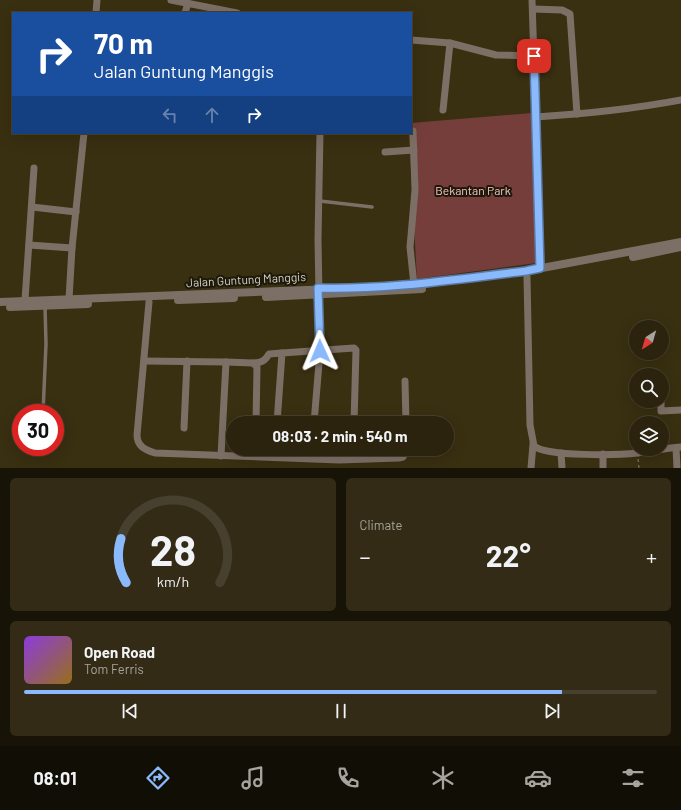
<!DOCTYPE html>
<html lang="en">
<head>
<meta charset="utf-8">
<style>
  body { margin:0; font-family:Barlow,sans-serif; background:#332b16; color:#f1f3f6; height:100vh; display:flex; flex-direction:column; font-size:15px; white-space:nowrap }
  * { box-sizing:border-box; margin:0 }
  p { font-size:13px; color:#a6a49d }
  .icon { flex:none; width:22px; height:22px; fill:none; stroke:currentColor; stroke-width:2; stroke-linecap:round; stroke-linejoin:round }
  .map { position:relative; height:468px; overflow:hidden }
  .drawer { display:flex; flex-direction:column; gap:10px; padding:10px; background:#181307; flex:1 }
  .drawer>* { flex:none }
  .guide { position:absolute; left:12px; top:12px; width:400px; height:122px; border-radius:0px; box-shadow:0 4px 16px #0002,0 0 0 1px #47402e; background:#1a4fa0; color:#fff; overflow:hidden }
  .needle { width:26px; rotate:217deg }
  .buttons { position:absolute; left:629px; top:320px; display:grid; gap:8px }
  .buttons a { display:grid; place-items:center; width:40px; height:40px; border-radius:50%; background:#2b230d; box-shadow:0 4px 16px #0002,0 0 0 1px #47402e; font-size:20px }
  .speed { position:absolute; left:12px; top:404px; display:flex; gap:8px; font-size:20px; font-weight:700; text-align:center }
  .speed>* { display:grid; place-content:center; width:52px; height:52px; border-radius:50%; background:#2b230d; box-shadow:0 4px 16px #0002,0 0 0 1px #47402e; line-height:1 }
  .speed .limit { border:6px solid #d22; background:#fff; color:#111 }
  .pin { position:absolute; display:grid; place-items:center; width:34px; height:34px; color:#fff; margin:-17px; border-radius:8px; box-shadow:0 2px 6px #0006 }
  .me { position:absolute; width:44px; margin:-22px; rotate:359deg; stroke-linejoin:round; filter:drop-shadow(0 0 3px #0008) }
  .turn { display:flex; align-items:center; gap:14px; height:84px; padding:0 16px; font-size:18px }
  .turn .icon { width:52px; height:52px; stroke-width:2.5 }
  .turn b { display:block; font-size:28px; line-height:34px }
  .lanes { display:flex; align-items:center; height:38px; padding:0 16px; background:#0003; justify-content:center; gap:20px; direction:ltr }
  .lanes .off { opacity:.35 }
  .big { font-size:30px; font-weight:700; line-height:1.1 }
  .drawer .widget { flex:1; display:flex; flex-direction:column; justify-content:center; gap:6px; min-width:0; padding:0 14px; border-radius:6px; background:#332b16 }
  .drawer .dial { align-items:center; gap:0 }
  .dial svg { height:104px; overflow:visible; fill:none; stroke:#47402e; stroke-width:7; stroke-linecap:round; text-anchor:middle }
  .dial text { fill:#f1f3f6; stroke:none }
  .song { display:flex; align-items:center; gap:12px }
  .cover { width:48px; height:48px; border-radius:6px; background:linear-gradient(135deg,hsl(270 70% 55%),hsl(40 70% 35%)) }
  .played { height:4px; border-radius:2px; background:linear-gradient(90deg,#8abafc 85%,#47402e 85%) }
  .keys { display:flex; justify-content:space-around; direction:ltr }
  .heat { display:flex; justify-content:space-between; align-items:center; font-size:22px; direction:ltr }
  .drawer .tiles { flex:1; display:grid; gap:10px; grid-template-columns:1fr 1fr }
  .widget:last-child { grid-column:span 2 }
  .trip { position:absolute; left:226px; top:416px; width:228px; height:40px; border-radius:20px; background:#2b230d; box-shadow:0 4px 16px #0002,0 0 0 1px #47402e; font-weight:700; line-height:40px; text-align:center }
  .menu { display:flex; height:64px; justify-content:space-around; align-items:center; background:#110e05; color:#a6a49d }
  .menu .icon { width:28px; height:28px }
  .menu .current { color:#8abafc }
  .menu b { font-size:18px; color:#f1f3f6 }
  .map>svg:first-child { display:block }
  .green { fill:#753e3b }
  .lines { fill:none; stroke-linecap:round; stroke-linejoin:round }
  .path { stroke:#8d856e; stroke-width:1; stroke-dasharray:3 3; stroke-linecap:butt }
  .service { stroke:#7c6f66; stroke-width:3.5 }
  .minor { stroke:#7c6f66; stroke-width:7 }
  .tertiary { stroke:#7c6f66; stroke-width:8 }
  .route-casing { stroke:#5a79a4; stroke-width:10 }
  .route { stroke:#8abafc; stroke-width:7 }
  .labels { text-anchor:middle; stroke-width:4; stroke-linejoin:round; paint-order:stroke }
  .park-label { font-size:12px; fill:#fbc5c1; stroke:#1c180b }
  .street-label { font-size:12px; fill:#d8d2c1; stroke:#1c180b }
</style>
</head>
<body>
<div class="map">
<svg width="681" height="468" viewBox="0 0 681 468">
  <rect width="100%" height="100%" fill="#392f11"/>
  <!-- green -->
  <polygon class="green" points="532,113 536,263 417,279 409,133 411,133 411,123"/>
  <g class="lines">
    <!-- path -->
    <polyline class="path" points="638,459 639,468"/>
    <!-- service -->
    <g class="service">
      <polyline points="320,201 372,207"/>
      <polyline points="43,413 46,344 45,306"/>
      <polyline points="42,448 42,447"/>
    </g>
    <!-- minor -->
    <g class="minor">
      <polyline points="171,0 237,13"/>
      <polyline points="532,0 536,122"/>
      <polyline points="533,9 562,10 570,14 577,114"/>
      <polyline points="96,13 97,0"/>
      <polyline points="185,13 188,3"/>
      <polyline points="411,40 450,43 496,55 534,56"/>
      <polyline points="443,110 450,43"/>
      <polyline points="413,131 415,190 410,247 414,285"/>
      <polyline points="385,152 414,150"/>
      <polyline points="32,207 76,212"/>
      <polyline points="29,245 72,248"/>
      <path d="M 540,268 L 536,117 C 585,114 633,109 681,100"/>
      <path d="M 527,277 L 530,425 L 534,446 C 547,457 619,455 638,453 C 652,451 667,448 681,447"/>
      <polyline points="69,299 72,248 84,133"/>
      <polyline points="25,300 34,168"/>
      <path d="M 149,302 L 137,435 C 137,446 145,450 155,453 L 339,460 L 399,458 L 403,457 L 407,449"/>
      <polyline points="144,361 226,362 253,363 257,367 256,423"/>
      <path d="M 253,363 C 261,363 265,361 269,354 L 282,353"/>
      <polyline points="405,381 406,423"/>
      <polyline points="661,401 661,411 681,410"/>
      <polyline points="277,423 282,353 354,348 356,350 354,423"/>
      <polyline points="314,423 320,351 318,239 320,133"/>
      <polyline points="184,428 187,361"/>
      <polyline points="676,448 677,468"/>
      <polyline points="561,453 562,468"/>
      <polyline points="603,454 603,468"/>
      <polyline points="221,456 226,362"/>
      <polyline points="531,468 533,444"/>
    </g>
    <!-- tertiary -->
    <g class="tertiary">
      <polyline points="633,257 681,247"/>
      <polyline points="266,297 422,289"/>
      <polyline points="178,300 234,298"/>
      <polyline points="0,302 334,289 429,283 526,271 681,242"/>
      <polyline points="10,307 88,304"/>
    </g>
  </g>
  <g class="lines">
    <!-- route casing -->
    <g class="route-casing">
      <path id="route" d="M 320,351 L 318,288 C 388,290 457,279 526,271 L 540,268 L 534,56"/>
    </g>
    <!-- route -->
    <use href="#route" class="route"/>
  </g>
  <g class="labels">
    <!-- park labels -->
    <g class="park-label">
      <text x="473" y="195">Bekantan Park</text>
    </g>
    <!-- street labels -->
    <g class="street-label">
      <text transform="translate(246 280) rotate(-3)" y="4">Jalan Guntung Manggis</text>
    </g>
  </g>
</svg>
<div class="buttons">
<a><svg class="needle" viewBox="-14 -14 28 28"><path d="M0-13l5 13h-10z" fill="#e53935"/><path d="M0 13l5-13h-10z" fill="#a6a49d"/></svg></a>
<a><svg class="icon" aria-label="search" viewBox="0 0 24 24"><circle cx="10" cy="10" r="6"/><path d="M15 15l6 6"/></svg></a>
<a><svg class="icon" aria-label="layers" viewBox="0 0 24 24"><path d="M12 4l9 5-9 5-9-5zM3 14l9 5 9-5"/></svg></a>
</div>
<div class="speed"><div class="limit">30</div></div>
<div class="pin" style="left:534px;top:56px;background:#d93025"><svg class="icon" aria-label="arrive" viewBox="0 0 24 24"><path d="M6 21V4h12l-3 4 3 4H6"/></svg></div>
<svg class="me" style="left:320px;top:351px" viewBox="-20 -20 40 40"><path d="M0-17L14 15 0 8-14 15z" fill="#8abafc" stroke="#fff" stroke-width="4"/></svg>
<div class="trip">08:03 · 2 min · 540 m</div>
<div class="guide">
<div class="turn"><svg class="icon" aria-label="right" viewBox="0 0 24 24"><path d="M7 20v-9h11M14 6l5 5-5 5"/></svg><div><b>70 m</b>Jalan Guntung Manggis</div></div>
<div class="lanes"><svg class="icon off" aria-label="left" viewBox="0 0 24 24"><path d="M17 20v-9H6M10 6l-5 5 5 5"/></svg><svg class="icon off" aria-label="ahead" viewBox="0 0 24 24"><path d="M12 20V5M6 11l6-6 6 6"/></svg><svg class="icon" aria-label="right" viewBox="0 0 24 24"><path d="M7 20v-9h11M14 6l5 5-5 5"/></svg></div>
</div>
</div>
<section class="drawer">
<div class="tiles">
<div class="widget dial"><svg viewBox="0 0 100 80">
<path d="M14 69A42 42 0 1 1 86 69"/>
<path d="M14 69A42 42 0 0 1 10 35" stroke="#8abafc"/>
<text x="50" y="56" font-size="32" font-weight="700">28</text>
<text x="50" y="72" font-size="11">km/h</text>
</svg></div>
<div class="widget"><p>Climate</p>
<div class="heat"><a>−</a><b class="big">22°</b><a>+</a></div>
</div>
<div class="widget">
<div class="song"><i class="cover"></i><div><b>Open Road</b><p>Tom Ferris</p></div></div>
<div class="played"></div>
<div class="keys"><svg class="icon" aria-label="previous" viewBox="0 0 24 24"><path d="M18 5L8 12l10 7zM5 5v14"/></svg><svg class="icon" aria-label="pause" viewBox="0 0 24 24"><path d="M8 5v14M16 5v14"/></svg><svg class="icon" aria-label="next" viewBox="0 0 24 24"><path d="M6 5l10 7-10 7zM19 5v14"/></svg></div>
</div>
</div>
</section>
<nav class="menu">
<b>08:01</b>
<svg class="icon current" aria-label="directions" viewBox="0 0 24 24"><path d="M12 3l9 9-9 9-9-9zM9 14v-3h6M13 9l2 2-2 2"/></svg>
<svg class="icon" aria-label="music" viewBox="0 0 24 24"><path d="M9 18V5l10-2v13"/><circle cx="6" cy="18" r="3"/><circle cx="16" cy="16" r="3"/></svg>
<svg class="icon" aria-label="phone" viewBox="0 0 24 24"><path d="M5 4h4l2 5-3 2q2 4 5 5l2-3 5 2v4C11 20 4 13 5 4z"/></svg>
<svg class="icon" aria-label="climate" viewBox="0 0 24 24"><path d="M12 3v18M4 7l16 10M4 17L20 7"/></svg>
<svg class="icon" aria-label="car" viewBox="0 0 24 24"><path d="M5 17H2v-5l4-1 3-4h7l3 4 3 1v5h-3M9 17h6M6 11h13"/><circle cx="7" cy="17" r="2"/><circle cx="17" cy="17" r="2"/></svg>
<svg class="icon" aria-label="filters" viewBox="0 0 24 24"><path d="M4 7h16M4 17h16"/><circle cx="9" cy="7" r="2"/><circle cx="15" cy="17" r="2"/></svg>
</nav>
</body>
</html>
